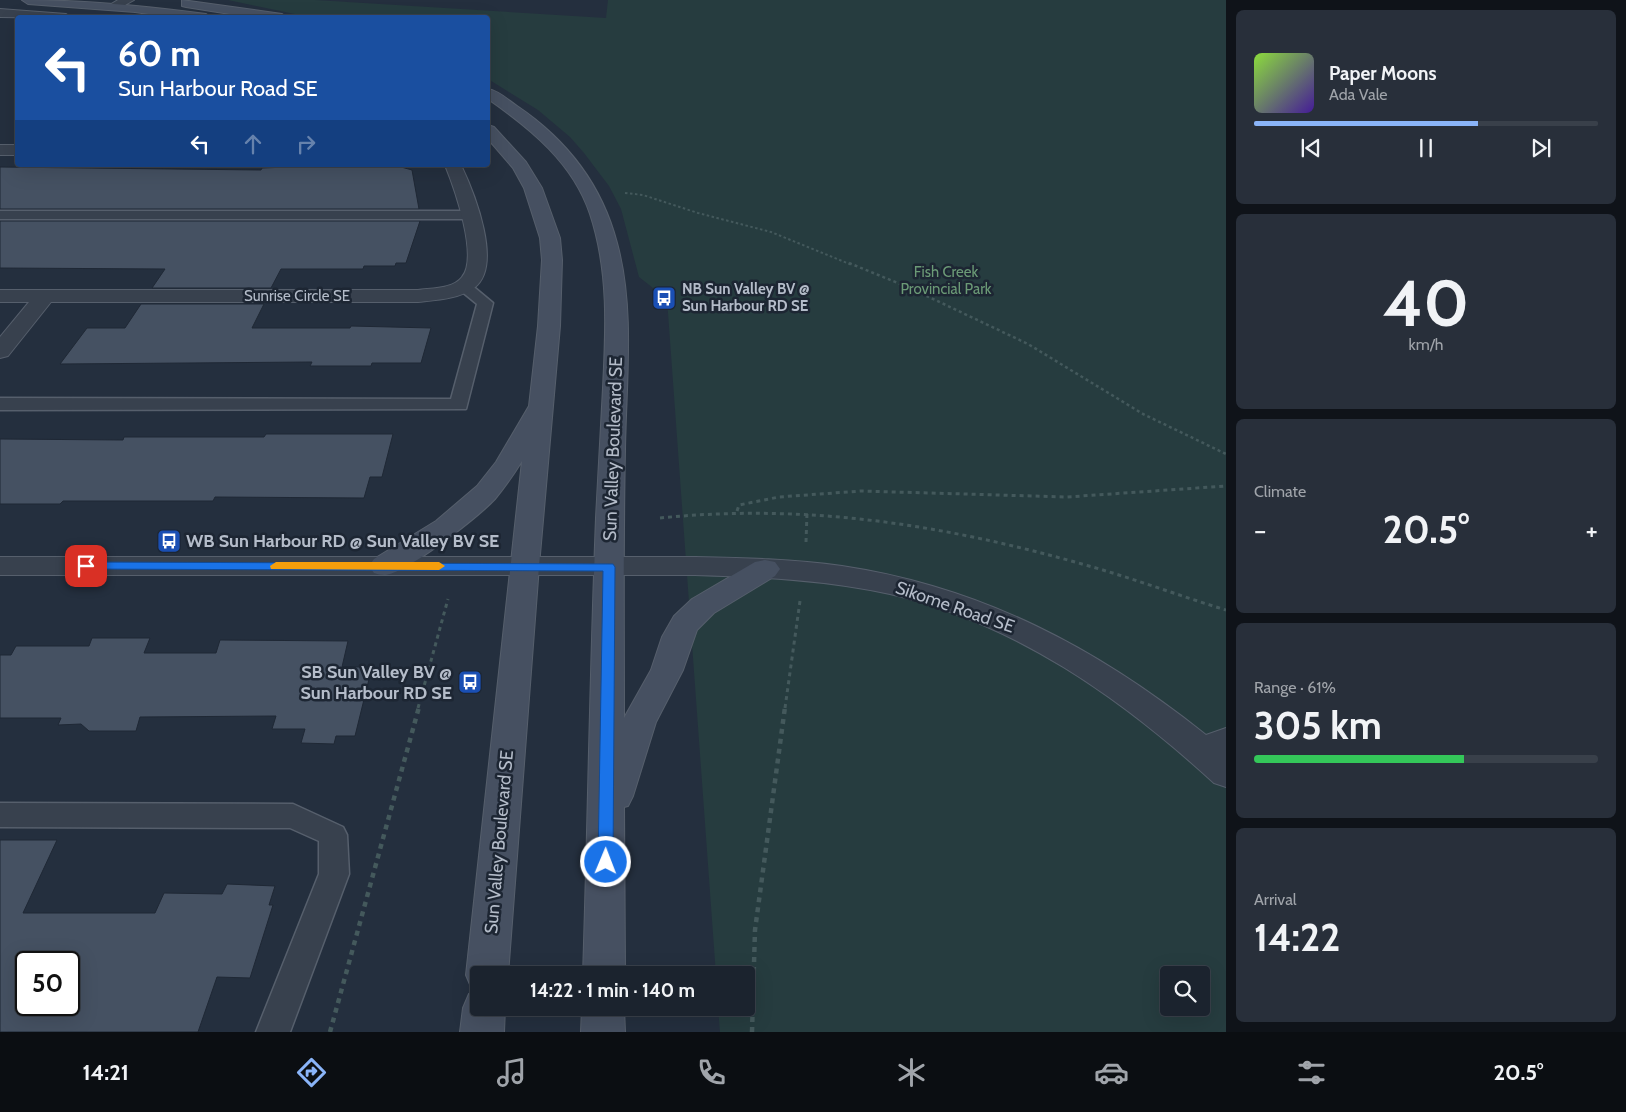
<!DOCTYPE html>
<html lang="en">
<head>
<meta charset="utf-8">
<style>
  body { margin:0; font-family:Cabin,sans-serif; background:#282f3a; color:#f1f3f6; height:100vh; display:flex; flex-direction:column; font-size:19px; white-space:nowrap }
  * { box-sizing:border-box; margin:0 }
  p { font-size:16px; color:#a0a4aa }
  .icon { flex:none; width:28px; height:28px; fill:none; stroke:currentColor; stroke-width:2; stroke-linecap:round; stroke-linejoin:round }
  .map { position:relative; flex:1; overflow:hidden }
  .panel { display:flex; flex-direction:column; gap:10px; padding:10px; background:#0f1319; width:400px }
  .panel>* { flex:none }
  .hud { position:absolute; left:15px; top:15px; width:475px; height:152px; border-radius:5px; box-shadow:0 5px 20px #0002,0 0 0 1px #39404a; background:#1a4fa0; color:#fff; overflow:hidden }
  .buttons { position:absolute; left:1160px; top:966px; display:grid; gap:10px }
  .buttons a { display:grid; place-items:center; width:50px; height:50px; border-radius:5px; background:#1b232e; box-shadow:0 5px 20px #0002,0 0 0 1px #39404a; font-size:25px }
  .speed { position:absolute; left:15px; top:951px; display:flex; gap:10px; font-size:25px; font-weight:700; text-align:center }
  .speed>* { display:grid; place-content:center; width:65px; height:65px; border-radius:50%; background:#1b232e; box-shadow:0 5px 20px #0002,0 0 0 1px #39404a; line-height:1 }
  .speed .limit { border:2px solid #111; border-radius:8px; background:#fff; color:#111 }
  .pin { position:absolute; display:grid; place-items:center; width:42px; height:42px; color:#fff; margin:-21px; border-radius:10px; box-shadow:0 2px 8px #0006 }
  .me { position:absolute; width:55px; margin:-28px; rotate:1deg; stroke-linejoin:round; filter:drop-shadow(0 0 4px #0008) }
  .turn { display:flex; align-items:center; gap:18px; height:105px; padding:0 20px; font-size:22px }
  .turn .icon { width:65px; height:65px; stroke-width:2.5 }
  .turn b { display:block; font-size:35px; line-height:42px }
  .lanes { display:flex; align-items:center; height:48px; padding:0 20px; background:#0003; justify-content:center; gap:25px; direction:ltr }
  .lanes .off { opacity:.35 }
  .big { font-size:38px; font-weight:700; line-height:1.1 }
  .panel .card { flex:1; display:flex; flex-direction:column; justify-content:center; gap:8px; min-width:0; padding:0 18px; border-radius:8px; background:#282f3a }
  .panel .dial { align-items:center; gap:0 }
  .dial b { font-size:65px; line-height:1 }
  .song { display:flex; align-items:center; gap:15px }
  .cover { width:60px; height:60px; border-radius:8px; background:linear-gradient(135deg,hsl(90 70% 55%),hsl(260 70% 35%)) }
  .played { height:5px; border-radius:2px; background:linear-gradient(90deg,#8ab4f8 65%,#39404a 65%) }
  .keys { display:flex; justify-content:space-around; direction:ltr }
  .heat { display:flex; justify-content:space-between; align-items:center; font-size:28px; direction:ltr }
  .charge { height:8px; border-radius:4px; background:linear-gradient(90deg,#34c759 61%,#39404a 0) }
  .trip { position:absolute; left:470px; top:966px; width:285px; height:50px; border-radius:5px; background:#1b232e; box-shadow:0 5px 20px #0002,0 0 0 1px #39404a; font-weight:700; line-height:50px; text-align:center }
  .menu { display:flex; height:80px; justify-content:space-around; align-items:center; background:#0b0e12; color:#a0a4aa }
  .menu .icon { width:35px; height:35px }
  .menu .on { color:#8ab4f8 }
  .menu b { font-size:22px; color:#f1f3f6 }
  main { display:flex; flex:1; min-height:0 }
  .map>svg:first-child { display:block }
  .green { fill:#263c3f; fill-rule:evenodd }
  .building { fill:#455162; stroke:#1f2835; fill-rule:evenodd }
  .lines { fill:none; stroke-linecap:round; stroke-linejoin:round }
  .service-casing { stroke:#565f6c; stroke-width:3 }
  .minor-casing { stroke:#565f6c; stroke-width:2 }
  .secondary-casing { stroke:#565f6c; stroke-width:2 }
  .path-far3 { stroke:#44595c; stroke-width:2; stroke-dasharray:2.5 2.5; stroke-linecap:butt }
  .path-far2 { stroke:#44595c; stroke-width:2.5; stroke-dasharray:3 3; stroke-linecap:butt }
  .path-far1 { stroke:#44595c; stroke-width:3; stroke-dasharray:4 4; stroke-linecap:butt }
  .path { stroke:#44595c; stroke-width:4.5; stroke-dasharray:5 5; stroke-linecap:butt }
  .service { fill:#38414e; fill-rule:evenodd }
  .minor { fill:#38414e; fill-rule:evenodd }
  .secondary { fill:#465061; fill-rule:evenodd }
  .route { fill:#1a73e8; stroke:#114b97 }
  .slow { fill:#f59e0b }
  .labels { text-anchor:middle; stroke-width:5; stroke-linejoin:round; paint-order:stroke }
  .far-park-label { font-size:15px; fill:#6b9a76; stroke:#1d2633 }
  .far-poi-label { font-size:15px; font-weight:bold; fill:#b4bcc9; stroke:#1d2633; text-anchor:start }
  .far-street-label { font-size:15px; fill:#b4bcc9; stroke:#1d2633 }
  .street-label { font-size:18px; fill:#b4bcc9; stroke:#1d2633 }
  .poi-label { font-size:18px; font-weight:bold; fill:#b4bcc9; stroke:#1d2633; text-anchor:start }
</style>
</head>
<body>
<main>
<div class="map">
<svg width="1226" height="1032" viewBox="0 0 1226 1032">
  <rect width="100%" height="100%" fill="#242f3e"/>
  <!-- green -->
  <path class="green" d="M 228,0 L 315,0 L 606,18 L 608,0 L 1226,0 L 1226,1032 L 720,1032 L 718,1008 L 746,1008 L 746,975 L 716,975 L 667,299 L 639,277 L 621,209 L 609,186 L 584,153 L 570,137 L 538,110 L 488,79 L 488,18 L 309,17 ZM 1169,975 L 1201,975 L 1201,1008 L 1169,1008 Z"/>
  <!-- building -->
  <g class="building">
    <polygon points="339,165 394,165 412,170 419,209 0,209 0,167 261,170 262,168"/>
    <polygon points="0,221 420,221 406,263 396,263 395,266 364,266 363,269 281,269 271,288 152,288 165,269 0,268"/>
    <polygon points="141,304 264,304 252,328 350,328 351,326 431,328 421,363 372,363 371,366 310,366 312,362 60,364 87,328 125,328"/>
    <polygon points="266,434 393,434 382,477 370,477 364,498 215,497 213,501 63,501 60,504 0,504 0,439 123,440 124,437 264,437"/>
    <polygon points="92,638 150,638 144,653 216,653 220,640 348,641 342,667 372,667 355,736 336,736 334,744 301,743 305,729 272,729 276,716 140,717 136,731 89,731 81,724 58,725 61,718 0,718 0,655 11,655 16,646 89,646"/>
    <path d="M 0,840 L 57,840 L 23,913 L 155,913 L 164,893 L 222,894 L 227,884 L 275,886 L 269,905 L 273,905 L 250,978 L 217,977 L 198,1032 L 0,1032 ZM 26,962 L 69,962 L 69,1005 L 26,1005 Z"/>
  </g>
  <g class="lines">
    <!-- service casing -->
    <g class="service-casing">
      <g id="service">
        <polygon points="0,211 471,211 478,215 471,219 0,219"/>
        <polygon points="463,281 469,283 493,303 466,409 0,410 0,398 451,399 477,304 455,286"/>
        <polygon points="0,803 293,804 343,827 347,835 349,874 290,1032 256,1032 319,874 319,841 290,828 0,827"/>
      </g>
    </g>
    <!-- minor casing -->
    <g class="minor-casing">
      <g id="minor">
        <polygon points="118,0 134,0 118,9 110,9 108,6"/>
        <polygon points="0,9 66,14 72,18 0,17"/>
        <rect x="0" y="145" width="18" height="10"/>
        <path d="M 445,165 L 461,165 C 474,192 504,266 474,288 C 459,299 436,300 418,302 L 51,302 L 8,356 L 0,358 L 0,337 L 29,302 L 0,302 L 0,290 L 418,290 C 431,288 453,289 462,277 C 479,257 454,187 445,165 Z"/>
        <path d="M 0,557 L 695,557 C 744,558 793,559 842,566 C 982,587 1097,648 1206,735 L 1226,728 L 1226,787 L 1214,783 C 1121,698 1015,623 890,594 C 826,580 760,577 695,575 L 0,575 Z"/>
      </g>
    </g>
    <!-- secondary casing -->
    <g class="secondary-casing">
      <g id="secondary">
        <path d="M 22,0 C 84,0 144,6 206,14 L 212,18 L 176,18 L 135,12 L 28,4 Z"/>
        <polygon points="182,0 282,14 288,18 255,18 186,7 182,6"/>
        <path d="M 488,89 C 499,91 508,100 517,106 C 566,139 602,185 617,243 C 635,309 626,382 625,450 C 623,539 624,629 624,718 L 651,670 L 662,637 L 674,616 L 692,599 L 755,562 L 765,560 L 775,562 L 780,569 L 775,576 L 714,613 L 697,630 L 683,670 L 656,722 L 633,796 L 628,806 L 624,807 L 625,975 L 583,975 C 588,823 590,670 596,518 C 598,474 601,431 603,388 C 606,330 609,271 590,214 C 573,163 531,129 488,99 Z"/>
        <path d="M 488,125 L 494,127 L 526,162 L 542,188 L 560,238 L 562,260 L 560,326 L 539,566 L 508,975 L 479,975 L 479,1008 L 505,1008 L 504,1032 L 460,1032 L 463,1008 L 469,994 L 477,990 L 472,989 L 466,975 L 522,461 C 514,474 505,487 495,499 C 479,516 406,574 385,575 C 381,575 377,574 374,573 L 369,566 L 374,559 L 436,521 L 477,486 L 496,462 L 529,406 L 538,326 L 542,260 L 540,238 L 524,188 L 513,168 L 488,139 Z"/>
        <polygon points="582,1008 624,1008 625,1032 581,1032"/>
      </g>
    </g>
    <!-- path-far3 -->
    <polyline class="path-far3" points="625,193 643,195 698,213 771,232 852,265"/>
    <!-- path-far2 -->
    <polyline class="path-far2" points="849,263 910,288 1028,344 1143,414 1226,454"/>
    <!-- path-far1 -->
    <g class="path-far1">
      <polyline points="737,511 739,505 779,497 861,491 1067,497 1226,486"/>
      <path d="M 660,518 C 809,503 946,525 1089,566 C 1135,579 1180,596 1226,610"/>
      <polyline points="806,542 807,513"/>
      <polyline points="418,708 448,599"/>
      <polyline points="785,708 800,601"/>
    </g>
    <!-- path -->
    <g class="path">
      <polyline points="330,1032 419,707"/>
      <polyline points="752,1032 755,930 785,707"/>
    </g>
    <!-- service -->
    <use href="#service" class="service"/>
    <!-- minor -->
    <use href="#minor" class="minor"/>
    <!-- secondary -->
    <use href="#secondary" class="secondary"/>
  </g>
  <!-- route -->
  <polygon class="route" points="86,562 613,564 615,567 613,862 611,866 606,868 600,866 598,862 603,571 81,569 80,566 81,563"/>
  <!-- slow -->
  <polygon class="slow" points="276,562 439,562 445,566 439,570 271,569 270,566"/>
  <!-- icons -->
  <defs>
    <g id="bus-square" transform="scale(1.25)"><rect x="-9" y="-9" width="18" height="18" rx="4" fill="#1a4fb4" stroke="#1d2633"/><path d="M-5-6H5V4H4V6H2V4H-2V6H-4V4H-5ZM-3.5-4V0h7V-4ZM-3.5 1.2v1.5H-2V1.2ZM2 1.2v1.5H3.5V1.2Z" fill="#fff"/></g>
  </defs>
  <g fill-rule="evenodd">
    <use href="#bus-square" x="664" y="298"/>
    <use href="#bus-square" x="169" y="541"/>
    <use href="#bus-square" x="470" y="682"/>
  </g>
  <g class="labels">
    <!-- far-park labels -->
    <g class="far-park-label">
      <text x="946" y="277">Fish Creek<tspan x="946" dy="17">Provincial Park</tspan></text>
    </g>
    <!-- far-poi labels -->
    <g class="far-poi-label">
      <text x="682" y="294">NB Sun Valley BV @<tspan x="682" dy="17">Sun Harbour RD SE</tspan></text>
    </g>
    <!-- far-street labels -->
    <g class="far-street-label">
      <text x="297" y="301">Sunrise Circle SE</text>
    </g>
    <!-- street labels -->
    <g class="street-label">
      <text transform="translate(613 449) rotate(-88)" y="6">Sun Valley Boulevard SE</text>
      <text transform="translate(955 607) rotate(19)" y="6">Sikome Road SE</text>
      <text transform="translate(499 842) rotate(-85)" y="6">Sun Valley Boulevard SE</text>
    </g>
    <!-- poi labels -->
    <g class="poi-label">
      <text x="186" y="547">WB Sun Harbour RD @ Sun Valley BV SE</text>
      <text x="452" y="678" text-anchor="end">SB Sun Valley BV @<tspan x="452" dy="21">Sun Harbour RD SE</tspan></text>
    </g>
  </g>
</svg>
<div class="buttons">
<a><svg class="icon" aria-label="search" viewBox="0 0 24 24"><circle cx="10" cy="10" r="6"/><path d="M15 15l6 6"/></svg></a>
</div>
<div class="speed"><div class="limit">50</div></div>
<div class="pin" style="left:86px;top:566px;background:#d93025"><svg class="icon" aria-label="arrive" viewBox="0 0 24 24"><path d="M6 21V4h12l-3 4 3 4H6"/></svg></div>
<svg class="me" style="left:606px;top:862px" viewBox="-20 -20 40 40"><circle r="17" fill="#1a73e8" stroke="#fff" stroke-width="3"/><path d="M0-11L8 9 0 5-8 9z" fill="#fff"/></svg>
<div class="trip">14:22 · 1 min · 140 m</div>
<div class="hud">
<div class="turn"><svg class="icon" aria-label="left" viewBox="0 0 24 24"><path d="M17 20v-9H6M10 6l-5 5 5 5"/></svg><div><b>60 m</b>Sun Harbour Road SE</div></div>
<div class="lanes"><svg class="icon" aria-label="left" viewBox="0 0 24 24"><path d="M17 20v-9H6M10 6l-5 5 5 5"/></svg><svg class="icon off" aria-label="ahead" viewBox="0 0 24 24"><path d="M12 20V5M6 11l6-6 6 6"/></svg><svg class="icon off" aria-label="right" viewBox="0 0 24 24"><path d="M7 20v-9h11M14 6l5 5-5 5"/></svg></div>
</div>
</div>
<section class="panel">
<div class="card">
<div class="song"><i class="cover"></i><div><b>Paper Moons</b><p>Ada Vale</p></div></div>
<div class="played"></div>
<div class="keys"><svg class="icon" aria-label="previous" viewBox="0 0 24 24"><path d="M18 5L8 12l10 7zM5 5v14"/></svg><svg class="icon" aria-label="pause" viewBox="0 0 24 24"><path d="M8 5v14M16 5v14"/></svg><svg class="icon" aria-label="next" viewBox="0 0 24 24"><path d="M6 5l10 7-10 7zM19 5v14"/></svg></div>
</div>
<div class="card dial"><b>40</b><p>km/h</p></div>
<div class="card"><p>Climate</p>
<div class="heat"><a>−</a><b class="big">20.5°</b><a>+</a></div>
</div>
<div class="card"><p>Range · 61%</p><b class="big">305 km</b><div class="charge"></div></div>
<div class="card"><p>Arrival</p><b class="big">14:22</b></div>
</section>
</main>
<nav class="menu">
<b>14:21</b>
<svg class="icon on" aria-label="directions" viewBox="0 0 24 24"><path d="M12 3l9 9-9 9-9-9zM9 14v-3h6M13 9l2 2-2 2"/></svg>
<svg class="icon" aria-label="music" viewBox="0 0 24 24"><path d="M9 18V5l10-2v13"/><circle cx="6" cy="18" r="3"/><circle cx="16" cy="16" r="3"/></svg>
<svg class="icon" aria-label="phone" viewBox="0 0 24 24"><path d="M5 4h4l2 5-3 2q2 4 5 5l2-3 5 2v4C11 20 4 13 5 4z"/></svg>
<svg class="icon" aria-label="climate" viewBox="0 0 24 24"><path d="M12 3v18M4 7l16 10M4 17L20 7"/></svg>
<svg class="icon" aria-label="car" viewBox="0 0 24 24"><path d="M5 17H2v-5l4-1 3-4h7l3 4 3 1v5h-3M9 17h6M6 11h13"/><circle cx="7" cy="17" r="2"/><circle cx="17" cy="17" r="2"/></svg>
<svg class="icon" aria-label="filters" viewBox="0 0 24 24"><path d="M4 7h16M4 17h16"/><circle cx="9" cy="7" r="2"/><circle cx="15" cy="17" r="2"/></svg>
<b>20.5°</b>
</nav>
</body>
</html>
